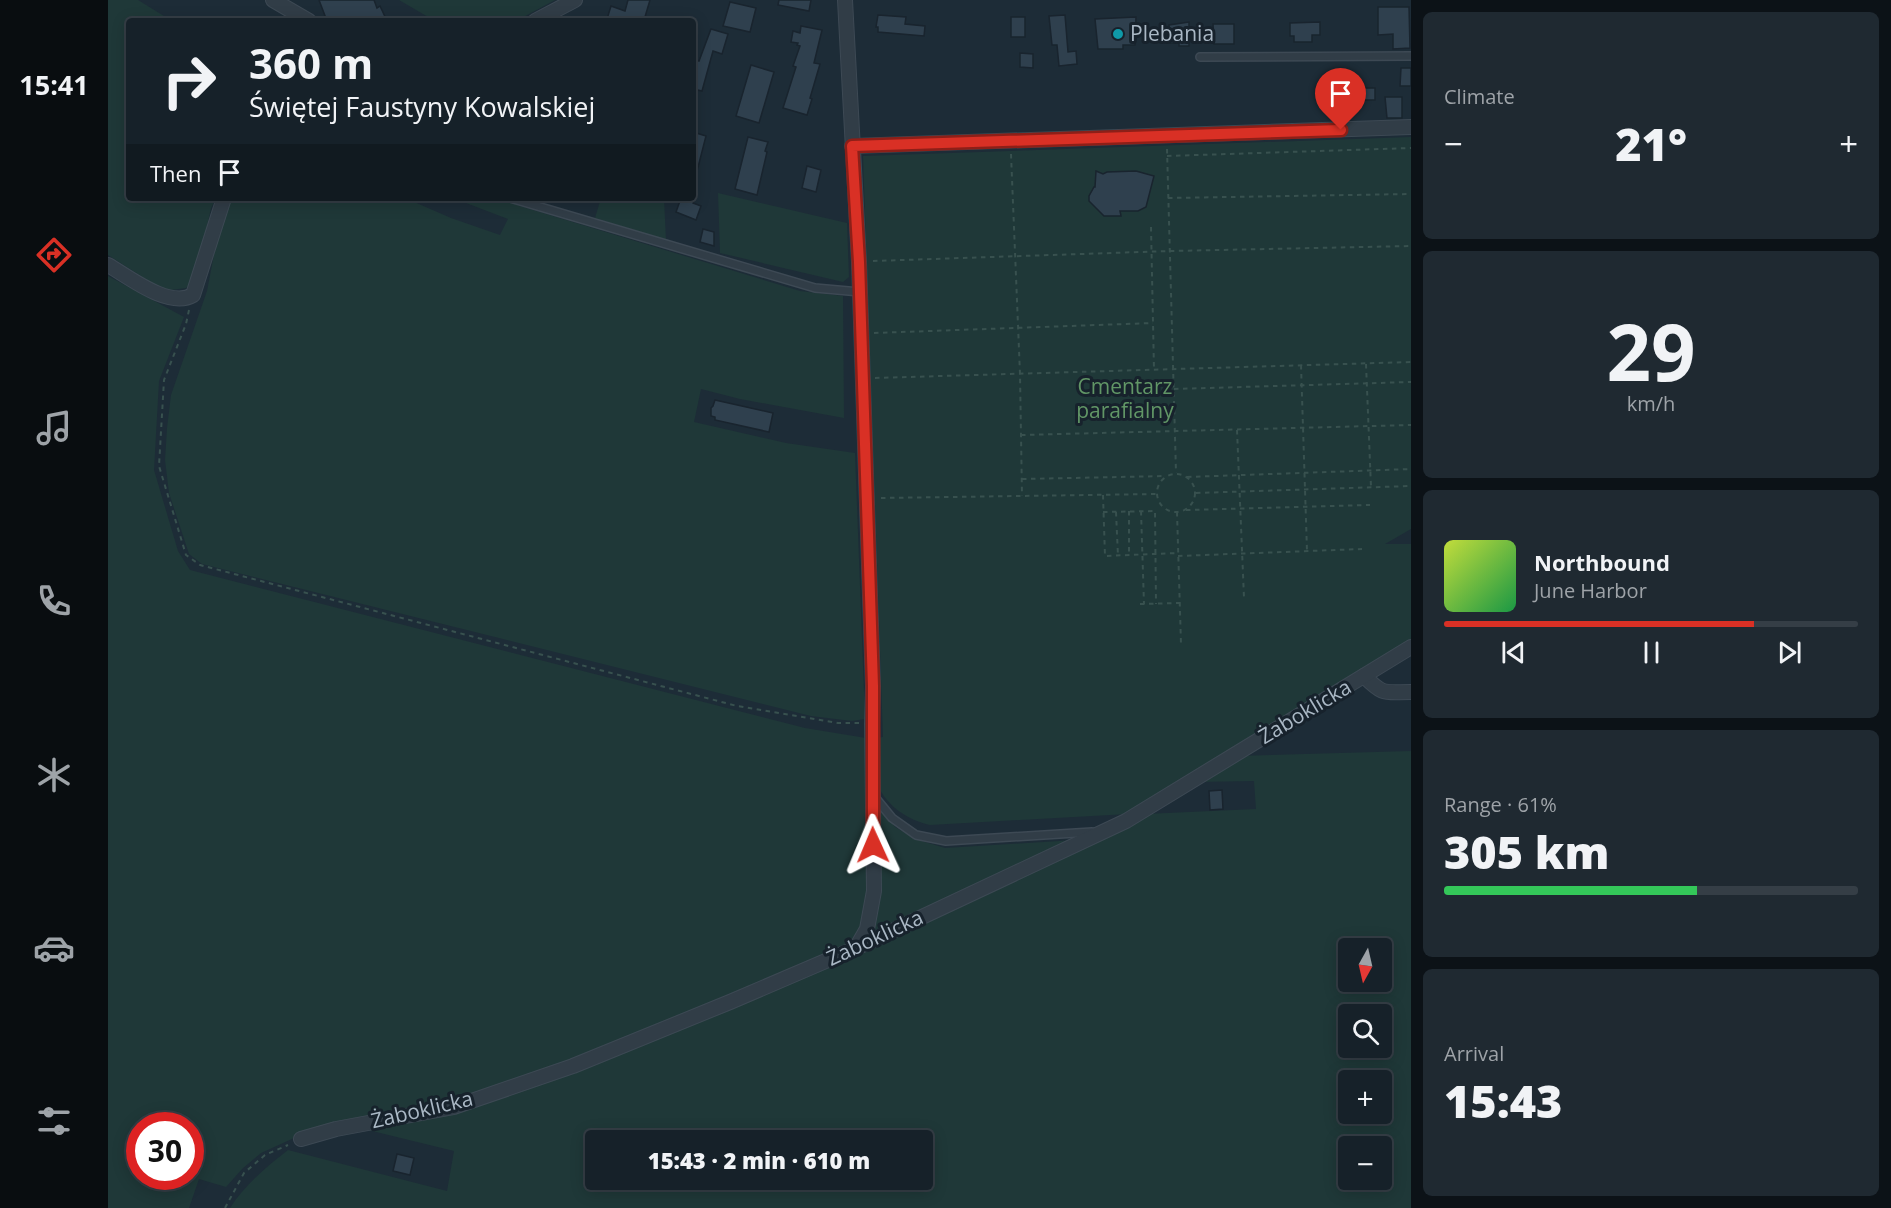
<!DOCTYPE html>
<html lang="en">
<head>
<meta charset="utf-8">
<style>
  body { margin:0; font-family:"Open Sans",sans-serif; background:#1f2931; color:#f1f3f6; height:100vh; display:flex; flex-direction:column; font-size:22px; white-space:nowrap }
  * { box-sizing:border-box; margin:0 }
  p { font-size:20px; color:#9ea3a8 }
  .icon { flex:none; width:33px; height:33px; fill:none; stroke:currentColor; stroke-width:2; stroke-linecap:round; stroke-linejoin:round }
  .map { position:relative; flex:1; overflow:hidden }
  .details { display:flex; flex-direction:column; gap:12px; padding:12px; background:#0c1217; width:480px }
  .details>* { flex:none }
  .top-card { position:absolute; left:18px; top:18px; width:570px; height:183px; border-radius:6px; box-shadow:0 3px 15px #0003,0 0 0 2px #353e46; background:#162129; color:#f1f3f6; overflow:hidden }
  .needle { width:39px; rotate:188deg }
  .controls { position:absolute; left:1230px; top:938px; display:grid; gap:12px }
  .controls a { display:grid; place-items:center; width:54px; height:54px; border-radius:6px; background:#162129; box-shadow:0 3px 15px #0003,0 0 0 2px #353e46; font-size:30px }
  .speed { position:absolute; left:18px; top:1112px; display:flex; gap:12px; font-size:30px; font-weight:700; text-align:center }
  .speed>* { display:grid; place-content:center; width:78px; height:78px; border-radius:50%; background:#162129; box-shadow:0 3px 15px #0003,0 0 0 2px #353e46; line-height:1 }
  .speed .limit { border:9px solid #d22; background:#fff; color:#111 }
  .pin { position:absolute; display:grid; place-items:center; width:51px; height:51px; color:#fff; margin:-62px -26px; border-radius:50% 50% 50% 0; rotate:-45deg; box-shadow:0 0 6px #0007 }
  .pin .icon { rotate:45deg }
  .me { position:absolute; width:66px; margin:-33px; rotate:359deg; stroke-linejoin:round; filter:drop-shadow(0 0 4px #0008) }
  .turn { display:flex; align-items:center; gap:21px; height:126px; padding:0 24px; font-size:27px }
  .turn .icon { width:78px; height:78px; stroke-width:2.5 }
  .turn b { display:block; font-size:42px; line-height:51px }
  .then { display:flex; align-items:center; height:57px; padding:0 24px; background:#0003; gap:12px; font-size:22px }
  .big { font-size:45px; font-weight:800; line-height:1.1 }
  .details .tile { flex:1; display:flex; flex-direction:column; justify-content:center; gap:9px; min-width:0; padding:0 21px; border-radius:9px; background:#1f2931 }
  .details .dial { align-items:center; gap:0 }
  .dial b { font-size:78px; line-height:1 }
  .song { display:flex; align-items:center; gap:18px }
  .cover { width:72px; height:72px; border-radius:9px; background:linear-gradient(135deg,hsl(70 70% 55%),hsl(140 70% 35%)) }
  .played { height:6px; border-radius:3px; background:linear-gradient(90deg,#d93025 75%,#353e46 75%) }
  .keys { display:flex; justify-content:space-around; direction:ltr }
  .heat { display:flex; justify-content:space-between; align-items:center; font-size:33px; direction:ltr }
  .charge { height:9px; border-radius:4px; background:linear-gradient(90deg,#34c759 61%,#353e46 0) }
  .trip { position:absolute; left:477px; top:1130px; width:348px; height:60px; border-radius:6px; background:#162129; box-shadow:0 3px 15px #0003,0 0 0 2px #353e46; font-weight:800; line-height:60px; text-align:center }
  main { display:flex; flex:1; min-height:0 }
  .menu { display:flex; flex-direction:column; width:108px; justify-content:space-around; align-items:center; background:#090d10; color:#9ea3a8 }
  .menu .icon { width:42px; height:42px }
  .menu .selected { color:#d93025 }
  .menu b { font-size:27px; color:#f1f3f6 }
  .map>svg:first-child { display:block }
  .green { fill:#1f3838; fill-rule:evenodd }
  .building { fill:#2f404e; stroke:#19242e; stroke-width:1.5 }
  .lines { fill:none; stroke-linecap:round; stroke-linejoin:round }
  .service-casing { stroke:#3d4954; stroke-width:10 }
  .minor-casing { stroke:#3d4954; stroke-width:16 }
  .path { stroke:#38514f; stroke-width:2; stroke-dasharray:4.5 4.5; stroke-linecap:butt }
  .service { stroke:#313d47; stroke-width:7 }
  .minor { stroke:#313d47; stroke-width:14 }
  .route-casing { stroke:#8d1f18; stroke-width:15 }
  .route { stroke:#d93025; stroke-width:10 }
  .culture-dot { fill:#0f9aa8; stroke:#17222c; stroke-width:2 }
  .labels { text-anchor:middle; stroke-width:6; stroke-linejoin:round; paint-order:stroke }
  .poi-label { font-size:21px; fill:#aab8c5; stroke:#17222c; text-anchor:start }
  .park-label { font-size:21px; fill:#619666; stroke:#17222c }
  .street-label { font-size:21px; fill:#aab8c5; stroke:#17222c }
</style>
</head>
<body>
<main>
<nav class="menu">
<b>15:41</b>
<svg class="icon selected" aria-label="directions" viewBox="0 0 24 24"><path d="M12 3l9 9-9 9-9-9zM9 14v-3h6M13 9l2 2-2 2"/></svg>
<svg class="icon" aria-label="music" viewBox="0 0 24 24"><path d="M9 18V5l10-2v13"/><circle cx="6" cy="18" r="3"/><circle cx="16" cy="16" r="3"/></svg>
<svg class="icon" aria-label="phone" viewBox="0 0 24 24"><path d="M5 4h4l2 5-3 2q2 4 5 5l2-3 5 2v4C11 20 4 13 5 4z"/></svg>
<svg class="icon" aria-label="climate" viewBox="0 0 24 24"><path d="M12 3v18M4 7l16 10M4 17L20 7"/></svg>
<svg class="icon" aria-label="car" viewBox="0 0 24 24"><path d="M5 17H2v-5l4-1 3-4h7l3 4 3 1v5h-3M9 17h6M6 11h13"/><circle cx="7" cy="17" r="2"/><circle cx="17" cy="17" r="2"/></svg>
<svg class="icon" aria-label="filters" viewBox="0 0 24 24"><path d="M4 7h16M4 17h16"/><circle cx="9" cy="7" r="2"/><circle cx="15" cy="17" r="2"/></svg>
</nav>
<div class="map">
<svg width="1303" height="1208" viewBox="0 0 1303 1208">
  <rect width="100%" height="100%" fill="#1d2c37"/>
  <!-- green -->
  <g class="green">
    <polygon points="0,0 30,0 64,21 21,21 21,198 108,198 103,208 88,278 78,288 63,290 50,287 0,255"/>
    <polygon points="291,0 447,0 408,21 327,21"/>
    <path d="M 1303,137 L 1303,529 L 1277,544 L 1303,544 L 1303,642 L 1020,814 L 822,825 C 800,820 780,807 770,786 C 767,778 768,748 768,738 L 775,737 L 755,156 Z"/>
    <polygon points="610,193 739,223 741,277 735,282 612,253"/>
    <polygon points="122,198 297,198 343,218 392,235 400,219 345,198 394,198 412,206 692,291 735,296 736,418 632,399 593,389 586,422 678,443 747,453 757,719 744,721 703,716 94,564 81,554 61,493 57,460 59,428 63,395 99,291 111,229"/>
    <polygon points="493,198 556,198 558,240 487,218"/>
    <path d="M 0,276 L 76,317 L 51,381 L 46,470 L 70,551 L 82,570 L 697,728 L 758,738 L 757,773 L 762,799 L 764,889 L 753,932 L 732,951 L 430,1073 L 351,1101 L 197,1133 L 153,1153 L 135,1168 L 118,1187 L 91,1179 L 81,1208 L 0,1208 ZM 32,1125 L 82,1125 L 82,1176 L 32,1176 Z"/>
    <path d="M 1303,751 L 1303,1208 L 122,1208 C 137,1185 158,1167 180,1150 L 339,1191 L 346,1151 L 256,1129 L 349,1109 L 804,927 L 876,896 L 1038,814 L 1148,809 L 1146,781 L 1087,782 L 1130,756 ZM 1240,948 L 1274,948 L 1274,981 L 1240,981 ZM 1240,1014 L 1274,1014 L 1274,1047 L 1240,1047 ZM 1240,1080 L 1274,1080 L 1274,1113 L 1240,1113 ZM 488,1140 L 814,1140 L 814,1179 L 488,1179 ZM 1240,1146 L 1274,1146 L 1274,1179 L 1240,1179 Z"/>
    <polygon points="767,801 787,827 807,839 837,848 967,840 755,941"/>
  </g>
  <!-- building -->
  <g class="building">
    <polygon points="211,0 266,0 269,8 272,6 279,21 219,21"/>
    <polygon points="520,0 542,0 537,17 543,18 543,21 507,21 499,19 503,6 517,11"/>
    <polygon points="671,0 703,0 701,11 670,5"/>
    <polygon points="622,2 648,8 642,32 615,26"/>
    <polygon points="1270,7 1301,7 1302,48 1285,49 1285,34 1270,35"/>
    <polygon points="770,15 798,17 797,24 817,26 816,36 770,32 770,27 768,27"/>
    <polygon points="957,15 960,52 968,51 969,64 951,66 949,45 944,45 941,16"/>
    <rect x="903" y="17" width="14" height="20"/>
    <polygon points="1028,17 1027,45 1015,45 1015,49 990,49 987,19"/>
    <polygon points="1081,22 1081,46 1071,46 1071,43 1062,43 1061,25"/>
    <polygon points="1212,22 1212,35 1204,35 1204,42 1186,42 1186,36 1182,36 1182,23"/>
    <polygon points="1105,24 1126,24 1126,44 1106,44"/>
    <polygon points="693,26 714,30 706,63 712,64 702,98 704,99 699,115 675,108 688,67 685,66 692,46 689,45 690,43 683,42 685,31 692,33"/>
    <polygon points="603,29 620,34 614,54 605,51 594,91 585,89 585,59 591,61"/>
    <polygon points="912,53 925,54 925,68 912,67"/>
    <polygon points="643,65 666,72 651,123 628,116"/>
    <polygon points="1293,68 1303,68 1303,86 1292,86"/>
    <rect x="1253" y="88" width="14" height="12"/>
    <polygon points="1277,97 1294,97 1294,118 1279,118"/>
    <polygon points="585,132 598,136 588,175 585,175"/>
    <polygon points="640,137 660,142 657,151 659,152 649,195 627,189"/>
    <polygon points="699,166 713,170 708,192 694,188"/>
    <polygon points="988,171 995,174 999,172 1028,171 1046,176 1038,207 1030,211 1012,211 1013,216 996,216 981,201 981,196 986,187 987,187"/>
    <polygon points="573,198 586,198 585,203 593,206 588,220 568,212"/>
    <polygon points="595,229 606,232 606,246 592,242"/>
    <polygon points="607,400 665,413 661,432 607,420 607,417 603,416 603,408 605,406"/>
    <polygon points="1114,790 1115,809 1102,810 1101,791"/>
    <polygon points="289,1154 306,1158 302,1175 285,1171"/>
  </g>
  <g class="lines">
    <!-- service casing -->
    <g class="service-casing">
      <g id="service">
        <polyline points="1092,57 1303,56"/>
        <polyline points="402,198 707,288 752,292"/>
        <polyline points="766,796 784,818 808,835 838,841 984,832"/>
      </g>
    </g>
    <!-- minor casing -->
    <g class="minor-casing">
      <g id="minor">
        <polyline points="165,0 201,21"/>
        <polyline points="737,0 751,262 765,686 764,724 766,891 759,929 748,948"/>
        <polyline points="427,21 467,0"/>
        <polyline points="744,146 1303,127"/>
        <path d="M 0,265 C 21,277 61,309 85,295 L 116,198"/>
        <path d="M 1256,676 C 1276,696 1276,692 1303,692"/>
        <polyline points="193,1139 228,1129 346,1107 465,1066 622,1002 748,948 1018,821 1303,647"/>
      </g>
    </g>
    <!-- path -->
    <g class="path">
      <polyline points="1059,149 1068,473"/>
      <polyline points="903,154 912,374 914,496"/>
      <polyline points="1059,156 1303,148"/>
      <polyline points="1060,198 1303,194"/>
      <polyline points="1043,227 1046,370"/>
      <polyline points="765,261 1062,251 1303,246"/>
      <polyline points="81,310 78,324 56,380 51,466 78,555 92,565 629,706 730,723 752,723"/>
      <polyline points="766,333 1045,323"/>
      <polyline points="1258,364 1263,487"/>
      <polyline points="1193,365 1199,551"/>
      <polyline points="767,378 1303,362"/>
      <polyline points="1066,389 1303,382"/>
      <polyline points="1129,430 1136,598"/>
      <polyline points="913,435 1303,425"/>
      <circle cx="1068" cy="493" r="19"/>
      <polyline points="1079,477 1303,469"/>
      <polyline points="914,479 1058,476"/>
      <polyline points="1088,493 1303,486"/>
      <polyline points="995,495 997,556 1070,553"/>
      <polyline points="773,498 1049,494"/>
      <polyline points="1078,510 1262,505"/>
      <polyline points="1021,511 1021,555"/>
      <polyline points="1033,511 1036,604"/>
      <polyline points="995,512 1047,511 1048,604"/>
      <polyline points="1008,512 1010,556"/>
      <polyline points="1069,512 1073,644"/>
      <polyline points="1070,556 1254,549"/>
      <polyline points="1032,604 1072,603"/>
      <polyline points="117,1208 136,1173 157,1155 180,1145"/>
    </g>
    <!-- service -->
    <use href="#service" class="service"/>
    <!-- minor -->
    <use href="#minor" class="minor"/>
  </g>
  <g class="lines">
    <!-- route casing -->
    <g class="route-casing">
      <polyline id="route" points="765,845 765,686 751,262 744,146 1233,130"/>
    </g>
    <!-- route -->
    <use href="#route" class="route"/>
  </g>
  <!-- markers -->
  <circle class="culture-dot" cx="1010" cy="34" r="6"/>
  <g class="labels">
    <!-- poi labels -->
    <g class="poi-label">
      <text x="1022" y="41">Plebania</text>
    </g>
    <!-- park labels -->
    <g class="park-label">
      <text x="1017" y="394">Cmentarz<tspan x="1017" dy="24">parafialny</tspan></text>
    </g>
    <!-- street labels -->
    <g class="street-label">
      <text transform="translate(1197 712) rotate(-31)" y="7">Żaboklicka</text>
      <text transform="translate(767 938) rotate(-25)" y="7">Żaboklicka</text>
      <text transform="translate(314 1110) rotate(-13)" y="7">Żaboklicka</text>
    </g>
  </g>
</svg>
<div class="controls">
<a><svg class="needle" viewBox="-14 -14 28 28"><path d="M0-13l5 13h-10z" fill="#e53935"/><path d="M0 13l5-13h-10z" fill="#9ea3a8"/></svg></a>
<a><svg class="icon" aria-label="search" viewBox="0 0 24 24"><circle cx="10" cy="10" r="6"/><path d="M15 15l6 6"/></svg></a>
<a>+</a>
<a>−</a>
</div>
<div class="speed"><div class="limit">30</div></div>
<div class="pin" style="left:1233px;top:130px;background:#d93025"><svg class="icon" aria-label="arrive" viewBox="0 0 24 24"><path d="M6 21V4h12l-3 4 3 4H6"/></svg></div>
<svg class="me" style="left:765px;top:845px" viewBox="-20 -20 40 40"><path d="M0-17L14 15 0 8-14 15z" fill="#d93025" stroke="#fff" stroke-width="4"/></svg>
<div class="trip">15:43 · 2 min · 610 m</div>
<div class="top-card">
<div class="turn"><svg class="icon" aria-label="right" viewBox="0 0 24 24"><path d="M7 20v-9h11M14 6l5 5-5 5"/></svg><div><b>360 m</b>Świętej Faustyny Kowalskiej</div></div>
<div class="then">Then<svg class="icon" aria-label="arrive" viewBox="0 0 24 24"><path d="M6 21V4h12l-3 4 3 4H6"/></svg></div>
</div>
</div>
<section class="details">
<div class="tile"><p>Climate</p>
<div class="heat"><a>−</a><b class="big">21°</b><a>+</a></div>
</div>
<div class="tile dial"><b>29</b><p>km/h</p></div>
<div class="tile">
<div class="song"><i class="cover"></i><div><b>Northbound</b><p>June Harbor</p></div></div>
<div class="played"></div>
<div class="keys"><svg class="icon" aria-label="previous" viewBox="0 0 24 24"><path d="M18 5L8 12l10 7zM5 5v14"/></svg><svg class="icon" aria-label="pause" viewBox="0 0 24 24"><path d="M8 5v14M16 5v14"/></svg><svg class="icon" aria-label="next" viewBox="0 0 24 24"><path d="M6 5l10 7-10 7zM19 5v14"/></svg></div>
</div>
<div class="tile"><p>Range · 61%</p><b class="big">305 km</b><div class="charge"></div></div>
<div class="tile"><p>Arrival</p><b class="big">15:43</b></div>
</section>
</main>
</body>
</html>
